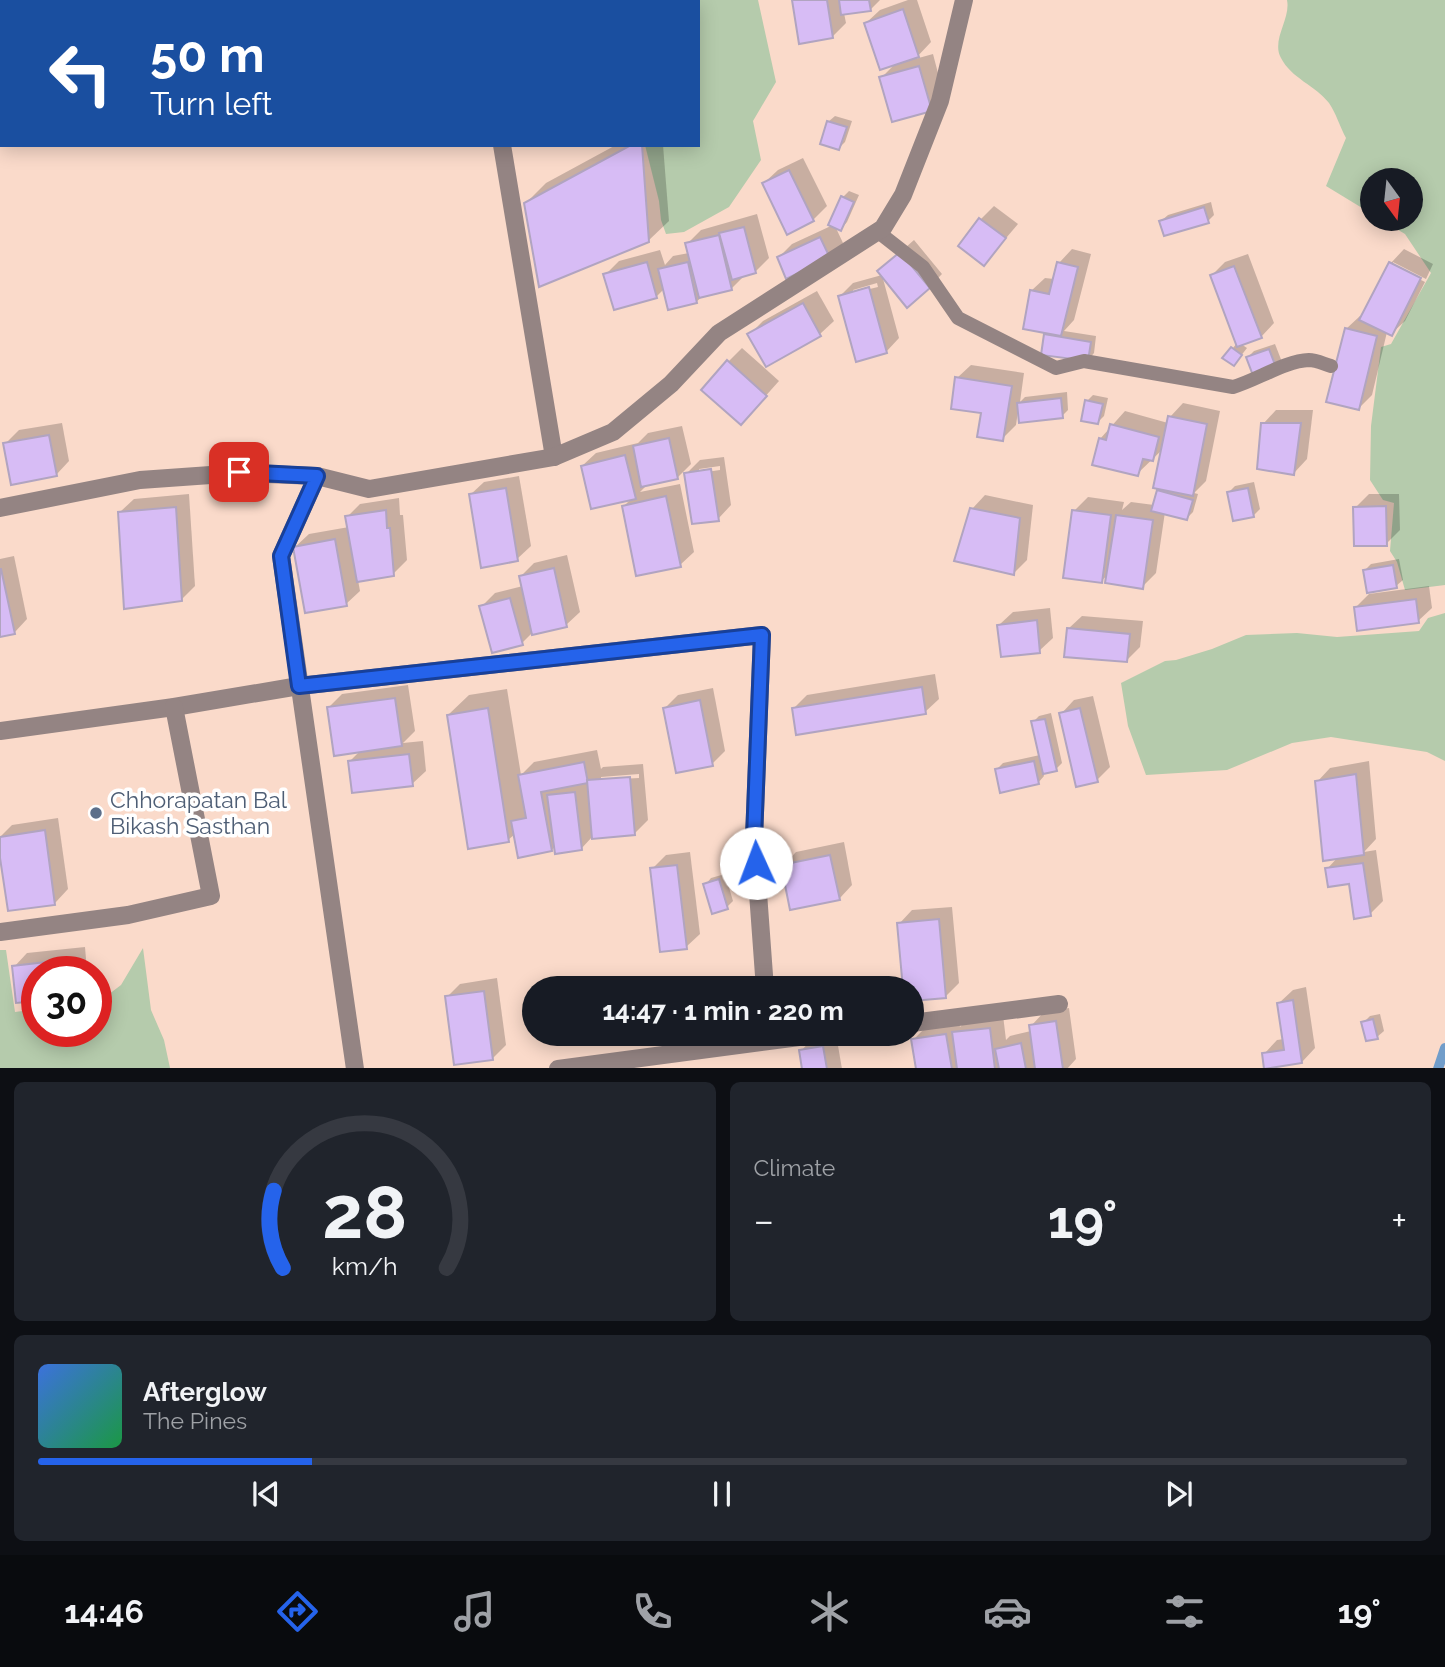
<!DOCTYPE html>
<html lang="en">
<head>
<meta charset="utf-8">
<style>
  body { margin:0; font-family:Raleway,sans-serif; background:#20242c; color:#f1f3f6; height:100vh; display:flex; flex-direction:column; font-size:26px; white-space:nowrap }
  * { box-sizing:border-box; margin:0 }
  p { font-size:23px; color:#9ea1a6 }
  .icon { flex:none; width:38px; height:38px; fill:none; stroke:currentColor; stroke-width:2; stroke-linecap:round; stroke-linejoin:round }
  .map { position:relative; height:1068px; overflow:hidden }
  .sheet { display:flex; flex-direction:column; gap:14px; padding:14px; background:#0d0f14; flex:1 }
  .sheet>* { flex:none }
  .banner { position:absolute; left:0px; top:0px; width:700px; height:147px; box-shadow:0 4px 18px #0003; background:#1a4fa0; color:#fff; overflow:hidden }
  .needle { width:46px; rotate:165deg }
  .controls { position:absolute; left:1360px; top:168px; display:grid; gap:14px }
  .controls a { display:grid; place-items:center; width:63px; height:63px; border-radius:50%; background:#171b24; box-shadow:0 4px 18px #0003; font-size:35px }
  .speed { position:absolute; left:21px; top:956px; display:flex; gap:14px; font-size:35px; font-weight:700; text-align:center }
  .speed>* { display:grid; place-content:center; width:91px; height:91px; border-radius:50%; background:#171b24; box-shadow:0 4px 18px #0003; line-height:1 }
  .speed .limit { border:10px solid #d22; background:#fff; color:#111 }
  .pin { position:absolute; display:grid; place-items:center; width:60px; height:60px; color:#fff; margin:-30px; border-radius:14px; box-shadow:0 4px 10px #0006 }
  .me { position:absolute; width:77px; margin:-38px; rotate:358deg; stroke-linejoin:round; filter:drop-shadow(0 0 5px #0008) }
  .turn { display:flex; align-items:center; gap:24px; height:147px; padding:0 35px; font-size:32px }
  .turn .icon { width:91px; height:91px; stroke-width:2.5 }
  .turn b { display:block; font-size:49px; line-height:60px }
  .big { font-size:52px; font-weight:700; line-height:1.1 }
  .sheet .card { flex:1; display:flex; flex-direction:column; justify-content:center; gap:10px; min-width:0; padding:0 24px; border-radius:10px; background:#20242c }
  .sheet .dial { align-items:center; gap:0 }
  .dial svg { height:182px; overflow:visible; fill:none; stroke:#363941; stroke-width:7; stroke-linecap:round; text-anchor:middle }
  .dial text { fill:#f1f3f6; stroke:none }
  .song { display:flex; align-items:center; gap:21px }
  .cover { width:84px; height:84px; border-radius:10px; background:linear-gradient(135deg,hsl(220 70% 55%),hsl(140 70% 35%)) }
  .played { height:7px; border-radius:4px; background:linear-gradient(90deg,#2563eb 20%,#363941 20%) }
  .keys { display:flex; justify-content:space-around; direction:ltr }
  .heat { display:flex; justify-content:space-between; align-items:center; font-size:38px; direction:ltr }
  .sheet .tiles { flex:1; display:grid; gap:14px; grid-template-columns:1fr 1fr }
  .card:last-child { grid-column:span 2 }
  .trip { position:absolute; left:522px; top:976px; width:402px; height:70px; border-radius:35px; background:#171b24; box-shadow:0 4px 18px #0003; font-weight:700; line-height:70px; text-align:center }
  .dock { display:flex; height:112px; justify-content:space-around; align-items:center; background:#090b0e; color:#9ea1a6 }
  .dock .icon { width:49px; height:49px }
  .dock .active { color:#2563eb }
  .dock b { font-size:32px; color:#f1f3f6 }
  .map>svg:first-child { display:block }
  .green { fill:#b5cbac }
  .shadow { fill:#0003; fill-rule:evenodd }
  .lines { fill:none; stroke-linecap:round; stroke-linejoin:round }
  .stream { stroke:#719dca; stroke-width:10 }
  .building { fill:#d7bcf5; stroke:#b1a4c0; stroke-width:2 }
  .service { stroke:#948483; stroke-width:14 }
  .minor { stroke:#948483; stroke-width:18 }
  .route-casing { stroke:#184099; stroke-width:18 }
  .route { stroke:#2563eb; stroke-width:12 }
  .service-dot { fill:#5c6f8a; stroke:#fff; stroke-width:2.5 }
  .labels { text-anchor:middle; stroke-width:7; stroke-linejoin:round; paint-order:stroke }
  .service-label { font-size:23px; fill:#4e5e75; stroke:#fff; text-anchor:start }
</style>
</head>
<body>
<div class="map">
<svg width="1445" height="1069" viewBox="0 0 1445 1069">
  <rect width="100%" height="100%" fill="#fadaca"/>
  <!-- green -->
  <g class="green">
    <polygon points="614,0 758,0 776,82 753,121 761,160 729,207 684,232 666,234 661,220 659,201 645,145 698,145 698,2"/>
    <path d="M 1287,0 L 1445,0 L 1445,585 L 1405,590 L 1397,562 L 1390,551 L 1394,503 L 1383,500 L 1370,480 L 1371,426 L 1381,347 L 1391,344 L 1431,273 L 1405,234 L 1380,219 L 1410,219 L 1410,180 L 1372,180 L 1372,214 L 1326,186 L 1346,138 C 1340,127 1336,113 1329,103 C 1316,86 1291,78 1281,58 C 1271,40 1291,19 1287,0 Z"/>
    <polygon points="1445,613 1445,761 1427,752 1331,737 1292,743 1227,770 1146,775 1128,726 1121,683 1165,661 1176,660 1212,649 1246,635 1297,633 1337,637 1419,631 1428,618"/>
    <polygon points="143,948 151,1010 164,1040 170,1068 0,1068 0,950 6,950 15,1012 37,1009 37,1031 96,1031 96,1004 121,985"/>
  </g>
  <!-- shadow -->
  <g class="shadow">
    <polygon points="33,0 127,0 127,2 32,2"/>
    <polygon points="198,0 248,0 248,2 196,2"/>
    <polygon points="291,0 321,0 321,1 291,2"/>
    <polygon points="793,0 880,0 870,10 844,13 846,23 832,37"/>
    <polygon points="908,0 917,0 931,42 915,59 933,54 944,96 931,109 881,78 896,63 866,23 880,10"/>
    <polygon points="835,116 852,121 845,142 839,148 828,122"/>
    <polygon points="616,145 663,145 669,221 648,241 526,203 546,183"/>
    <polygon points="803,158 827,206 813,220 764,183 778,170"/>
    <polygon points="849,191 859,195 847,222 841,229 835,226 843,243 829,257 779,257 792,244 833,225 843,197"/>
    <polygon points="1211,202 1214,215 1208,221 1161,221 1168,215"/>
    <polygon points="994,206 1018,224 984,264 981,219"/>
    <polygon points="757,214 769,258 755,272 746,274 731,289 703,296 696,302 664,289 656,297 605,275 619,261 660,250 665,265 673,256 689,253 687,244 701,230"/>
    <path d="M 914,240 L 942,274 L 929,287 L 882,275 L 899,338 L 886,352 L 840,296 L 853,283 L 882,275 L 879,271 ZM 877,283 L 878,287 L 853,293 L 853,290 Z"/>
    <polygon points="1072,249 1091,254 1074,320 1064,331 1096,336 1094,353 1088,360 1046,335 1049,332 1031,291 1045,278 1054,279 1059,263"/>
    <polygon points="1404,249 1433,264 1426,279 1393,262 1393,266 1425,282 1405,321 1391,334 1387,332 1372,395 1359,408 1346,329 1360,316 1363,316 1391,263"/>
    <polygon points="1248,254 1274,323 1261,337 1241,344 1247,348 1240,357 1225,358 1237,343 1212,275 1225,262"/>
    <polygon points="817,291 834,321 820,334 766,364 750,334 763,321"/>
    <polygon points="1275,344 1282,362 1276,368 1248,357 1254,351"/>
    <polygon points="742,348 779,381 754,409 728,362"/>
    <polygon points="971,365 1024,373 1020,402 1025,397 1067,392 1068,410 1062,416 1018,411 1016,425 1002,439 957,378"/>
    <polygon points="1093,395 1108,398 1104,416 1098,422 1087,401"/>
    <polygon points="1183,403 1220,411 1206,481 1194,493 1198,494 1193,512 1187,518 1165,512 1156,573 1142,587 1109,574 1101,581 1074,511 1088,497 1124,502 1122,510 1131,502 1154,505 1162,488 1163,449 1137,474 1100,439 1125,411 1168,423 1170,417"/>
    <polygon points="1276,410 1313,410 1307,459 1294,473 1263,424"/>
    <polygon points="62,423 69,461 56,475 5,444 19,430"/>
    <polygon points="682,426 691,464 677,478 648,484 640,492 680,484 694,552 680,565 624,506 632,498 582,466 596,453 638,443 648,433"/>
    <path d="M 724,457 L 731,505 L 718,519 L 686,474 L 700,460 ZM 720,466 L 720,470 L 699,473 L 699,469 Z"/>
    <polygon points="519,476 531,546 517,559 470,495 484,482"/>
    <polygon points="1254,482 1260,509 1254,515 1229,492 1235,486"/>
    <polygon points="189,494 195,586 182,599 120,512 134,499"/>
    <polygon points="1369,494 1399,494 1400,530 1386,544 1355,508"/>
    <polygon points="985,495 1033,505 1027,560 1013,574 972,509"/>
    <polygon points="399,498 400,515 403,515 407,560 393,574 358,580 360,591 346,604 295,547 309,534 349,527 347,517 360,504"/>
    <polygon points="567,555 580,612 566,625 532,633 522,643 481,607 495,593 523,586 521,576 534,563"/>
    <polygon points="14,556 27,619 14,633 0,635 0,559"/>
    <polygon points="1399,559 1403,580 1396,586 1365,570 1371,564"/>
    <polygon points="1429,586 1432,608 1418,621 1355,608 1369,594"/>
    <polygon points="1050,608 1053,638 1039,651 999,625 1013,612"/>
    <polygon points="1082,616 1143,621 1140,647 1127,660 1068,629"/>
    <polygon points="935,674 939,699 925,712 794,708 807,695"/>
    <polygon points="408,685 415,731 403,743 423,741 426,771 412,784 350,761 361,750 329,707 342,694"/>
    <polygon points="713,688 725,751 712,764 665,708 678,695"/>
    <path d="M 507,689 L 521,775 L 534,762 L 597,750 L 601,769 L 603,767 L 643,764 L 648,820 L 634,834 L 592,837 L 581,849 L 555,846 L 552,850 L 515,834 L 508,840 L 448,715 L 469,695 ZM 639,774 L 639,778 L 601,780 L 601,777 Z"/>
    <polygon points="1093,696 1110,767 1097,780 1061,714 1074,700"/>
    <polygon points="1051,713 1062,763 1056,769 1043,772 1044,776 1038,783 997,769 1003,763 1040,755 1033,722 1039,716"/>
    <polygon points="1369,761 1376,839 1364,852 1376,850 1383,901 1370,914 1350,882 1327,869 1339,856 1317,782 1330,768"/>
    <polygon points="58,818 68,889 55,903 0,846 0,837 12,825"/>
    <polygon points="844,842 852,885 839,899 783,866 796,852"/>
    <polygon points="690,852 700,934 686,947 652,869 666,855"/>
    <polygon points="725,874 733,901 727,907 705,885 711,878"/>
    <polygon points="952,907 959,983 945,997 912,1000 912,989 899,924 912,910"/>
    <polygon points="85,947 87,971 37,971 14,967 27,953"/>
    <polygon points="497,978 506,1045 493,1058 447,997 460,984"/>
    <polygon points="1306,987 1315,1048 1302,1062 1264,1054 1277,1040 1284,1039 1279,1003 1293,990"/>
    <polygon points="1069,1008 1076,1059 1067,1069 918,1069 913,1040 927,1026 959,1021 960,1027 967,1019 1003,1015 1006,1040 1010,1036 1031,1031 1031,1026 1044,1012"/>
    <polygon points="1380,1014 1384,1031 1377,1037 1363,1023 1370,1016"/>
    <polygon points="836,1034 842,1069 804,1069 801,1051 814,1037"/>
  </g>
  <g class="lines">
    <!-- stream -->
    <polyline class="stream" points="1438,1069 1445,1048"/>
  </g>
  <!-- building -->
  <g class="building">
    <polygon points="31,0 61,0 30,2"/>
    <polygon points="66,0 111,0 111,2 67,2"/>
    <polygon points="792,0 827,0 833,38 799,44"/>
    <polygon points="839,0 869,0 871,11 841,15"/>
    <polygon points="903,9 919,57 880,70 864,23"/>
    <polygon points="919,66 932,111 892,122 879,77"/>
    <polygon points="827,121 847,127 839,150 820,144"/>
    <polygon points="631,145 642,145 649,242 539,287 524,203"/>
    <polygon points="789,170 814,221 787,235 762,183"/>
    <polygon points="841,196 854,202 841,231 828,225"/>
    <polygon points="1204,207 1209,223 1164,236 1159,221"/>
    <polygon points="979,218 1006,238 984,266 958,246"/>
    <polygon points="744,227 756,273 732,280 719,233"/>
    <polygon points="719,235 732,290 699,298 685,243"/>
    <polygon points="820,237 830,258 786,279 777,257"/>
    <polygon points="900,252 930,288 907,308 877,271"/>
    <polygon points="647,262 657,298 614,310 603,274"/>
    <polygon points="688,262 697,303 668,310 658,269"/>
    <polygon points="1057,262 1078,267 1061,336 1023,329 1030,290 1049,294"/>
    <polygon points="1389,262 1421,278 1392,336 1359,320"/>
    <polygon points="1234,266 1262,338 1237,347 1210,275"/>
    <polygon points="869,287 887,353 856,362 838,296"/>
    <polygon points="803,303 821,336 766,367 747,334"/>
    <polygon points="1345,328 1377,336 1359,410 1326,402"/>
    <polygon points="1044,334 1091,342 1088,361 1041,355"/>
    <polygon points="1231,347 1242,355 1234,366 1222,358"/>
    <polygon points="1269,349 1277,370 1254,378 1246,357"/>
    <polygon points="727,360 767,396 741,425 701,390"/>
    <polygon points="955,377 1012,386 1003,441 977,437 981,413 951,409"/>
    <polygon points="1061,398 1063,418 1019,423 1017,403"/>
    <polygon points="1085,400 1103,404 1098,424 1081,421"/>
    <polygon points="1168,416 1207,424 1193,496 1153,488"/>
    <polygon points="1261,423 1301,423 1294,475 1257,469"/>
    <polygon points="1110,424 1159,437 1153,461 1143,459 1138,476 1092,465 1099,438 1106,440"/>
    <polygon points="49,435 57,476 11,485 3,443"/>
    <polygon points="669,438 678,479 641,487 633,446"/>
    <polygon points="625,455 636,499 591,509 581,466"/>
    <polygon points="711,469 719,521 692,524 684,473"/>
    <polygon points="506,488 518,561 481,568 469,494"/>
    <polygon points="1248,488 1254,517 1233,521 1227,492"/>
    <polygon points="1157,490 1193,500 1187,520 1151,511"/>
    <polygon points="666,496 681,567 636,576 622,506"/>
    <polygon points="1386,506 1387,546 1354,546 1353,507"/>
    <polygon points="176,507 182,601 124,609 118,512"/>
    <polygon points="970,508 1020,518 1014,575 954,561"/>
    <polygon points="386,510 387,528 390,528 394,576 357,582 345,516"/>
    <polygon points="1072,510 1111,515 1102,583 1063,578"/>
    <polygon points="1116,515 1153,520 1143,589 1105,583"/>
    <polygon points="335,539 347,606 305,613 293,547"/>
    <polygon points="1393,565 1397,588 1367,593 1363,570"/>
    <polygon points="554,568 567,627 532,635 519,576"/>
    <polygon points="1,569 15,634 0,637 0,569"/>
    <polygon points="510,598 523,645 492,653 479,606"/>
    <polygon points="1416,599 1419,623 1357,631 1354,607"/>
    <polygon points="1037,620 1040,653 1001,657 997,625"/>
    <polygon points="1067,628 1130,634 1127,662 1064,657"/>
    <polygon points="922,687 926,714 796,735 792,708"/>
    <polygon points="395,698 402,746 334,756 327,707"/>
    <polygon points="700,700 713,766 676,773 663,708"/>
    <polygon points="488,708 509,842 468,849 447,715"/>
    <polygon points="1080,708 1098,782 1076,787 1059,713"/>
    <polygon points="1045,719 1057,771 1043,774 1031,721"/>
    <polygon points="409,754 413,786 352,793 348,761"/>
    <polygon points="1034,761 1039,784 1000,793 995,769"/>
    <polygon points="584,762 588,783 541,792 552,851 518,858 511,821 526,818 518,775"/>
    <polygon points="1356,774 1364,855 1323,861 1315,781"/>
    <polygon points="630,777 635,835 592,839 587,780"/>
    <polygon points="575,792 582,850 555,854 547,795"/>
    <polygon points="45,830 55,905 8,911 0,858 0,837"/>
    <polygon points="830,855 840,900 790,910 781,865"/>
    <polygon points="1363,863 1371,916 1354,919 1349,884 1328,887 1325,868"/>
    <polygon points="677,865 687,949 660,952 650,868"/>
    <polygon points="719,879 728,909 712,914 703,884"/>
    <polygon points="939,919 946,998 912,1001 912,989 903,989 897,923"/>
    <polygon points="72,959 73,971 37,971 37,1001 16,1003 12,966"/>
    <polygon points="484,991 493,1060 454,1065 445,996"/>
    <polygon points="1293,1000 1302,1063 1264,1069 1262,1053 1284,1050 1277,1003"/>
    <polygon points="1373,1019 1378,1039 1366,1041 1361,1022"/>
    <polygon points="1056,1021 1063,1069 1035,1069 1029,1025"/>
    <polygon points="990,1028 995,1069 957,1069 952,1032"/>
    <polygon points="663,1034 724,1034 725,1044 664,1049"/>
    <polygon points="946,1034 952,1069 916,1069 911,1039"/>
    <polygon points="1021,1043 1026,1069 999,1069 995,1049"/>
    <polygon points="823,1046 827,1069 802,1069 799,1050"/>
  </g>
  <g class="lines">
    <!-- service -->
    <path class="service" d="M 877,231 L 923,267 L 958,318 L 1056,368 L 1084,361 L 1233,387 C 1257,380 1285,361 1309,360 C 1316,360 1324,364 1331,366"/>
    <!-- minor -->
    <g class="minor">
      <polyline points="488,0 488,2"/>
      <polyline points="382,2 382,0"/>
      <polyline points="0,133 2,134"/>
      <polyline points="502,145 554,457"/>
      <polyline points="317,476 281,556 355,1069"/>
      <polyline points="0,508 140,480 239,473 317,476 369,489 554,457 613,432 671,384 719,333 883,228 903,195 940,101 964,0"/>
      <polyline points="0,731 174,707 299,686 762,635 754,838 765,989"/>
      <polyline points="0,932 128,915 211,896 174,707"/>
      <polyline points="912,1023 1059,1004"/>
      <polyline points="558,1069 822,1034"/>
    </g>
  </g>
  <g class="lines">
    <!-- route casing -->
    <g class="route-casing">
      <polyline id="route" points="239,472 317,476 281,556 299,686 762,635 754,838 756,863"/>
    </g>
    <!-- route -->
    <use href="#route" class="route"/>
  </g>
  <!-- markers -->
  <circle class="service-dot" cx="96" cy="813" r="7"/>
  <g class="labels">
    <!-- service labels -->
    <g class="service-label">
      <text x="110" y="808">Chhorapatan Bal<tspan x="110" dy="26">Bikash Sasthan</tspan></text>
    </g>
  </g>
</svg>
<div class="controls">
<a><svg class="needle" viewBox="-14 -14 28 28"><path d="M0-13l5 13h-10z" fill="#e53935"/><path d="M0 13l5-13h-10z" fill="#9ea1a6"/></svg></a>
</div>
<div class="speed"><div class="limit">30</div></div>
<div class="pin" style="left:239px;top:472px;background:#d93025"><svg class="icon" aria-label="arrive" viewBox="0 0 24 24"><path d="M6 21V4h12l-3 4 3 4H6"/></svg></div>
<svg class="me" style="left:756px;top:863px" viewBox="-20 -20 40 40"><circle r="19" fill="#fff"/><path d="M0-13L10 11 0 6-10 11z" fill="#2563eb"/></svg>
<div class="trip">14:47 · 1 min · 220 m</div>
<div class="banner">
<div class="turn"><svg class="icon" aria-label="left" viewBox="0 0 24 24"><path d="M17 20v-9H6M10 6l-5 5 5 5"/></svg><div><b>50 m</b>Turn left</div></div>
</div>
</div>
<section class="sheet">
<div class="tiles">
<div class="card dial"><svg viewBox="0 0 100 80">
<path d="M14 69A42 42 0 1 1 86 69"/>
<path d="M14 69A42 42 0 0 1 10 35" stroke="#2563eb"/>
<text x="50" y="56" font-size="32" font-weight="700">28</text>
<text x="50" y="72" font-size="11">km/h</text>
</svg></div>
<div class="card"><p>Climate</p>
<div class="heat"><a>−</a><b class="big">19°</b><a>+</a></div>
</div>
<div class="card">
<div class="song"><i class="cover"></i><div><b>Afterglow</b><p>The Pines</p></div></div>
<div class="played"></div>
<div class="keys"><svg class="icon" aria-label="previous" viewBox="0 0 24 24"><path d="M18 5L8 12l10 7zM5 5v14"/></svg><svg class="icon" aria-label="pause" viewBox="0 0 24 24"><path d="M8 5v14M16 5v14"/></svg><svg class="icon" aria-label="next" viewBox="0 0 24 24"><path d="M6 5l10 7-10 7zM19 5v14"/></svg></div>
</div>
</div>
</section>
<nav class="dock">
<b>14:46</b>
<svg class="icon active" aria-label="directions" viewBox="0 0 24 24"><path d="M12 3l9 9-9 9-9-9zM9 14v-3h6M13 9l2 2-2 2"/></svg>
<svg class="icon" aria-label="music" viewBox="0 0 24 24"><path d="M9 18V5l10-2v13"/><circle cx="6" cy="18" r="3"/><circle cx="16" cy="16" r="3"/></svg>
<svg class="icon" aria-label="phone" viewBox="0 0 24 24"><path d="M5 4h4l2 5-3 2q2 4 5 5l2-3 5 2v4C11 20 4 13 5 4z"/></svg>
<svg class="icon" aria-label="climate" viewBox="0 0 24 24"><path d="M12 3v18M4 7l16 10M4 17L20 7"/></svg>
<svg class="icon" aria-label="car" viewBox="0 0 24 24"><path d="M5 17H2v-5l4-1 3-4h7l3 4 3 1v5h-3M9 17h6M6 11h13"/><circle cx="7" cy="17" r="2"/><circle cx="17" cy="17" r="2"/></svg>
<svg class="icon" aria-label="filters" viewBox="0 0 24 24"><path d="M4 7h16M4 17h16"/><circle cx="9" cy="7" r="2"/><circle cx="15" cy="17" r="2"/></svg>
<b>19°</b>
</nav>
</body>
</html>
